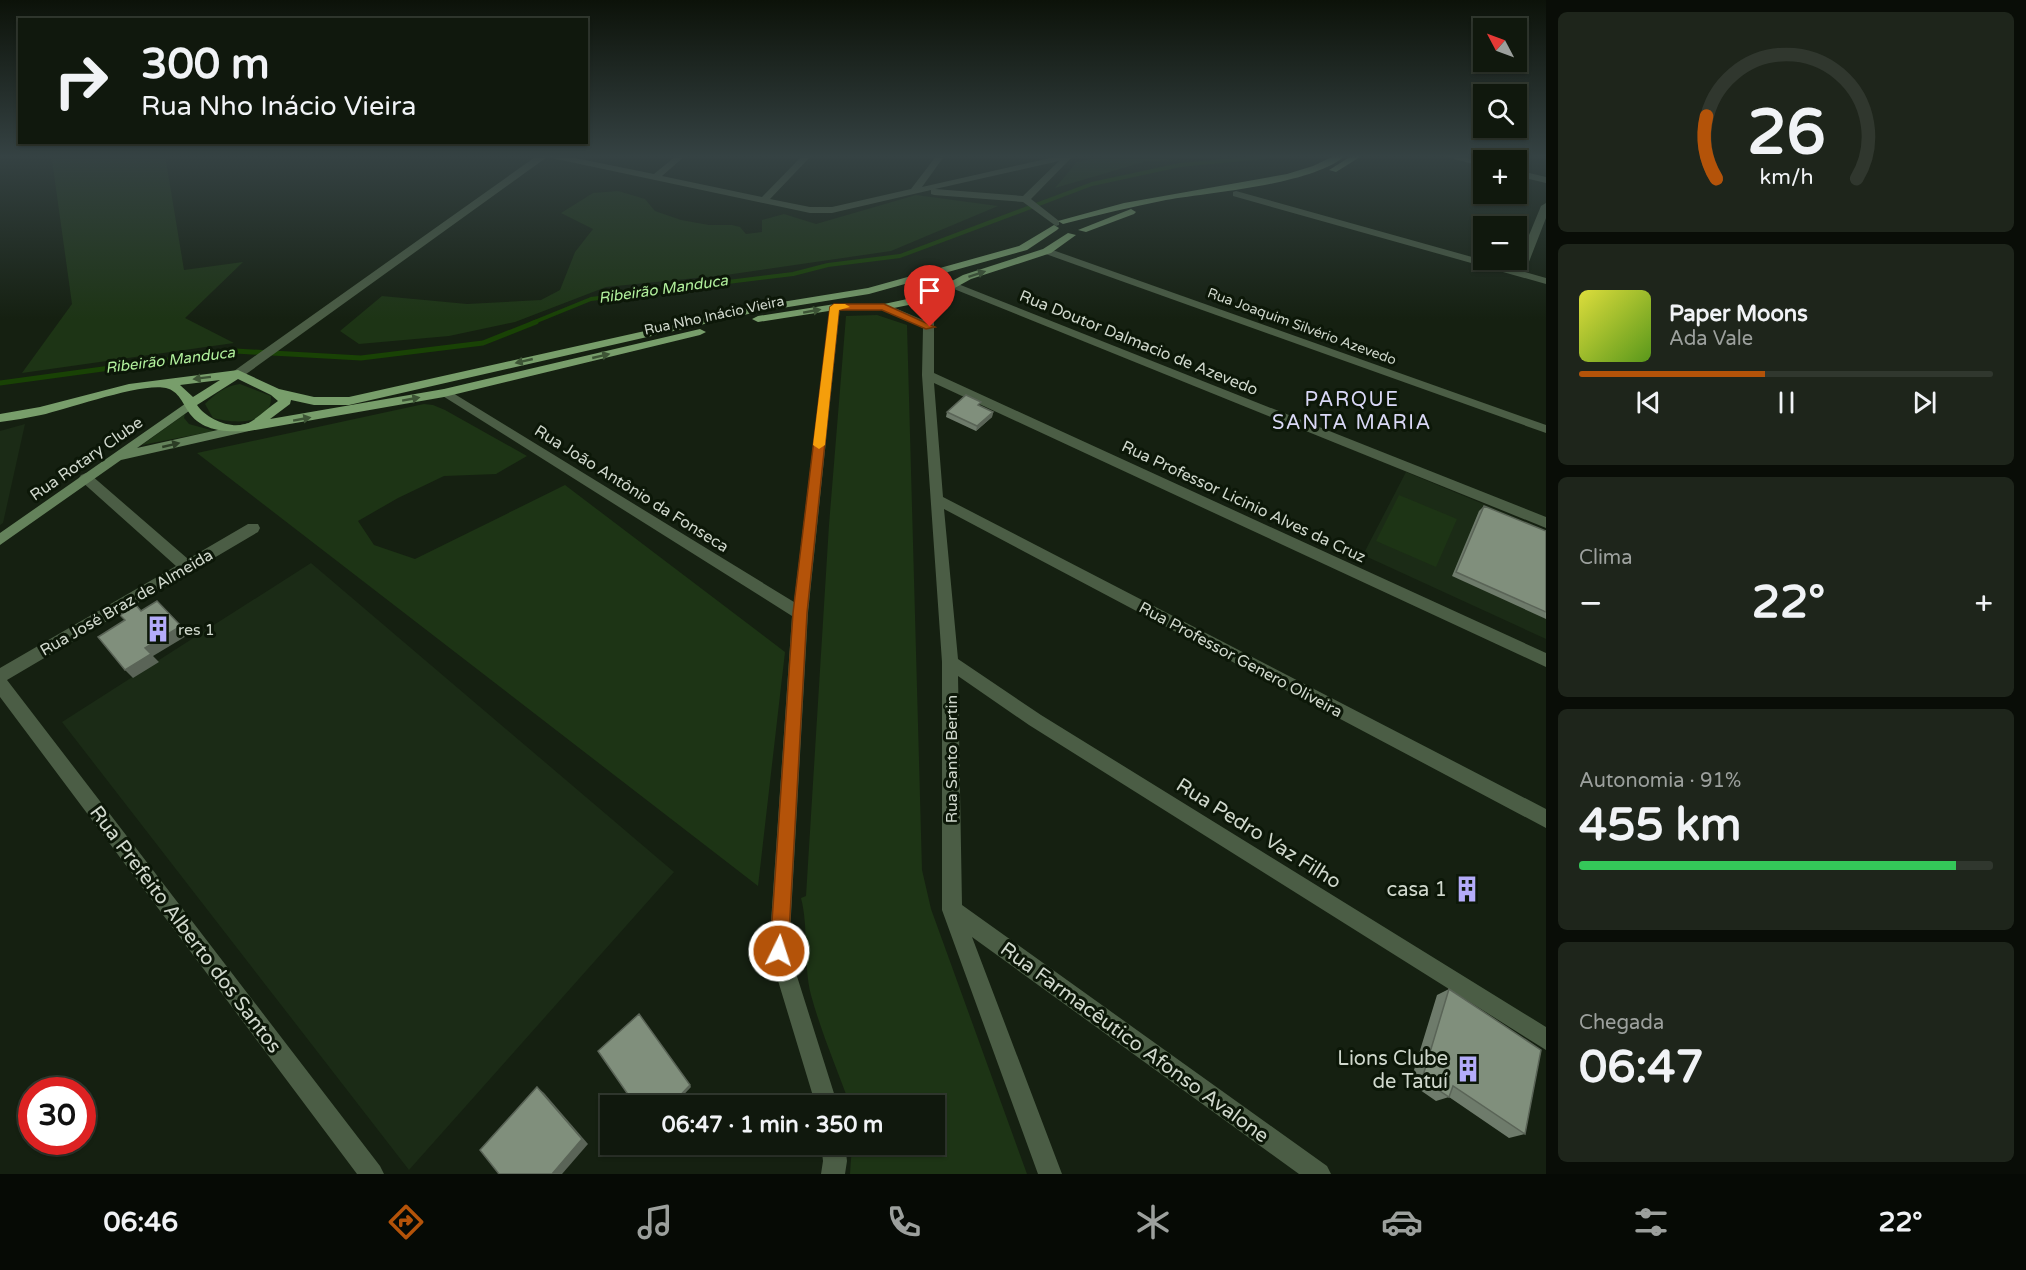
<!DOCTYPE html>
<html lang="pt">
<head>
<meta charset="utf-8">
<style>
  body { margin:0; font-family:"Varela Round",sans-serif; background:#1e251b; color:#f1f3f6; height:100vh; display:flex; flex-direction:column; font-size:22px; white-space:nowrap }
  * { box-sizing:border-box; margin:0 }
  p { font-size:20px; color:#9ca09d }
  .icon { flex:none; width:33px; height:33px; fill:none; stroke:currentColor; stroke-width:2; stroke-linecap:round; stroke-linejoin:round }
  .map { position:relative; flex:1; overflow:hidden }
  .sheet { display:flex; flex-direction:column; gap:12px; padding:12px; background:#090d07; width:480px }
  .sheet>* { flex:none }
  .hud { position:absolute; left:18px; top:18px; width:570px; height:126px; border-radius:0px; box-shadow:0 2px 4px #0004,0 0 0 2px #30372e; background:#10180d; color:#f1f3f6; overflow:hidden }
  .needle { width:39px; rotate:311deg }
  .buttons { position:absolute; left:1473px; top:18px; display:grid; gap:12px }
  .buttons a { display:grid; place-items:center; width:54px; height:54px; border-radius:0px; background:#10180d; box-shadow:0 2px 4px #0004,0 0 0 2px #30372e; font-size:30px }
  .speed { position:absolute; left:18px; top:1077px; display:flex; gap:12px; font-size:30px; font-weight:700; text-align:center }
  .speed>* { display:grid; place-content:center; width:78px; height:78px; border-radius:50%; background:#10180d; box-shadow:0 2px 4px #0004,0 0 0 2px #30372e; line-height:1 }
  .speed .limit { border:9px solid #d22; background:#fff; color:#111 }
  .pin { position:absolute; display:grid; place-items:center; width:51px; height:51px; color:#fff; margin:-62px -26px; border-radius:50% 50% 50% 0; rotate:-45deg; box-shadow:0 0 6px #0007 }
  .pin .icon { rotate:45deg }
  .me { position:absolute; width:66px; margin:-33px; rotate:4deg; stroke-linejoin:round; filter:drop-shadow(0 0 4px #0008) }
  .turn { display:flex; align-items:center; gap:21px; height:126px; padding:0 24px; font-size:27px }
  .turn .icon { width:78px; height:78px; stroke-width:2.5 }
  .turn b { display:block; font-size:42px; line-height:51px }
  .big { font-size:45px; font-weight:800; line-height:1.1 }
  .sheet .widget { flex:1; display:flex; flex-direction:column; justify-content:center; gap:9px; min-width:0; padding:0 21px; border-radius:9px; background:#1e251b }
  .sheet .dial { align-items:center; gap:0 }
  .dial svg { height:156px; overflow:visible; fill:none; stroke:#30372e; stroke-width:7; stroke-linecap:round; text-anchor:middle }
  .dial text { fill:#f1f3f6; stroke:none }
  .song { display:flex; align-items:center; gap:18px }
  .cover { width:72px; height:72px; border-radius:9px; background:linear-gradient(135deg,hsl(60 70% 55%),hsl(90 70% 35%)) }
  .played { height:6px; border-radius:3px; background:linear-gradient(90deg,#b45309 45%,#30372e 45%) }
  .keys { display:flex; justify-content:space-around; direction:ltr }
  .heat { display:flex; justify-content:space-between; align-items:center; font-size:33px; direction:ltr }
  .charge { height:9px; border-radius:4px; background:linear-gradient(90deg,#34c759 91%,#30372e 0) }
  .trip { position:absolute; left:600px; top:1095px; width:345px; height:60px; border-radius:0px; background:#10180d; box-shadow:0 2px 4px #0004,0 0 0 2px #30372e; font-weight:800; line-height:60px; text-align:center }
  .tab-bar { display:flex; height:96px; justify-content:space-around; align-items:center; background:#060a05; color:#9ca09d }
  .tab-bar .icon { width:42px; height:42px }
  .tab-bar .on { color:#b45309 }
  .tab-bar b { font-size:27px; color:#f1f3f6 }
  main { display:flex; flex:1; min-height:0 }
  .map>svg:first-child { display:block }
  .built { fill:#1b2b16 }
  .green { fill:#1d3415 }
  .lines { fill:none; stroke-linecap:round; stroke-linejoin:round }
  .stream-far1 { stroke:#194205; stroke-width:4 }
  .stream { stroke:#194205; stroke-width:5 }
  .street { fill:#4b5d45; fill-rule:evenodd }
  .secondary { fill:#64825b; fill-rule:evenodd }
  .primary { fill:#789e6b; fill-rule:evenodd }
  .wall { fill:#6e7b6b }
  .shaded-wall { fill:#5a6457 }
  .building { fill:#808f7c; stroke:#5a6457; stroke-width:1.5 }
  .oneway { fill:#3d5435 }
  .oneway2 { fill:#2b3c25 }
  .route { fill:#b45309; stroke:#753606; stroke-width:1.5 }
  .slow { fill:#f59e0b }
  .labels { text-anchor:middle; stroke-width:6; stroke-linejoin:round; paint-order:stroke }
  .far-street-label { font-size:14px; fill:#d0d8cd; stroke:#0c1708 }
  .far-water-label { font-size:15px; font-style:italic; fill:#b2f19d; stroke:#0c1708 }
  .street-label { font-size:16px; fill:#d0d8cd; stroke:#0c1708 }
  .poi-label { font-size:16px; fill:#d0d8cd; stroke:#0c1708; text-anchor:start }
  .quarter-label { font-size:20px; letter-spacing:1.5px; fill:#dad8f6; stroke:#0c1708 }
  .near-street-label { font-size:20px; fill:#d0d8cd; stroke:#0c1708 }
  .near-poi-label { font-size:20px; fill:#d0d8cd; stroke:#0c1708; text-anchor:end }
</style>
</head>
<body>
<main>
<div class="map">
<svg width="1546" height="1174" viewBox="0 0 1546 1174">
  <rect width="100%" height="100%" fill="#152011"/>
  <!-- built -->
  <g class="built">
    <polygon points="25,424 3,523 0,525 0,431"/>
    <polygon points="1406,472 1546,530 1546,639 1363,555"/>
    <polygon points="311,563 674,872 409,1170 62,722"/>
  </g>
  <!-- green -->
  <g class="green">
    <polygon points="49,155 165,155 184,270 243,262 185,318 234,343 22,373 72,304 52,160"/>
    <polygon points="1112,155 1245,155 1147,161 1055,188 1077,162"/>
    <polygon points="618,191 645,199 655,211 681,220 709,225 732,225 740,227 746,234 762,232 762,220 784,214 816,224 916,195 998,206 891,251 726,275 606,287 515,322 449,336 359,344 340,331 382,296 467,304 541,300 560,290 575,252 593,229 561,213 593,193"/>
    <path d="M 877,315 L 907,325 L 922,870 L 931,909 L 1027,1174 L 850,1174 L 852,1145 L 934,1144 L 934,1106 L 850,1105 C 837,1069 821,1032 811,995 C 803,963 809,929 801,898 L 806,896 L 829,525 L 846,316 Z"/>
    <path d="M 240,384 L 271,396 C 272,427 232,423 213,418 L 205,404 C 215,394 225,386 240,384 Z"/>
    <polygon points="424,404 433,405 445,410 527,456 496,474 444,476 398,498 358,521 374,545 415,559 565,485 785,652 758,886 197,453"/>
    <polygon points="185,414 184,418 189,424 214,431 142,445"/>
    <polygon points="1399,495 1457,519 1436,567 1376,541"/>
  </g>
  <g class="lines">
    <!-- stream-far1 -->
    <polyline class="stream-far1" points="532,323 591,299 793,274 828,265 900,256 1092,184 1180,165 1285,155"/>
    <!-- stream -->
    <polyline class="stream" points="0,383 235,351 361,358 483,343 536,322"/>
    <!-- street -->
    <g class="street">
      <path d="M 538,155 L 560,155 L 654,174 L 677,155 L 686,155 L 662,176 L 762,197 L 803,155 L 812,155 L 770,199 L 810,207 L 832,207 L 911,189 L 937,155 L 945,155 L 922,187 L 1063,155 L 1078,155 L 1071,158 L 1031,199 L 1059,221 L 1059,225 L 1056,226 L 1023,202 L 934,195 L 931,194 L 931,190 L 832,213 L 810,213 L 547,157 L 242,377 L 234,377 L 234,371 ZM 1059,161 L 1023,196 L 935,189 Z"/>
      <polygon points="1440,155 1454,155 1484,162 1484,167"/>
      <polygon points="1516,170 1546,177 1546,183 1516,176"/>
      <polygon points="1236,191 1515,269 1541,206 1546,203 1546,218 1525,272 1546,278 1546,284 1233,196 1233,192"/>
      <polygon points="1047,248 1546,425 1546,433 1043,253 1042,251"/>
      <polygon points="953,282 1546,517 1546,528 949,287 949,283"/>
      <polygon points="929,295 934,298 934,373 1546,653 1546,667 934,383 943,497 1546,809 1546,828 944,509 958,659 1041,715 1546,1027 1546,1050 1029,725 958,676 962,905 1327,1166 1331,1174 1299,1174 972,937 1062,1174 1038,1174 942,910 942,662 922,375 923,328 879,307 880,305 888,305 923,320 924,298"/>
      <polygon points="835,304 840,307 808,613 789,951 838,1106 816,1106 769,951 792,616 438,393 444,389 448,390 794,602 830,307"/>
      <polygon points="86,473 91,475 188,559 248,524 258,524 260,528 258,532 7,680 380,1166 384,1174 357,1174 0,697 0,668 176,566 81,481 79,478 81,475"/>
      <polygon points="821,1144 845,1144 847,1161 845,1174 821,1174 823,1161"/>
    </g>
    <!-- secondary -->
    <polygon class="secondary" points="192,399 196,400 196,406 137,448 249,423 255,427 249,431 121,460 0,545 0,533"/>
    <!-- primary -->
    <g class="primary">
      <path d="M 1336,155 L 1346,155 C 1313,185 1211,192 1166,200 C 1131,207 1097,215 1063,224 L 1058,221 L 1124,203 L 1287,174 L 1313,166 Z"/>
      <polygon points="1353,155 1363,155 1336,172 1329,170"/>
      <polygon points="1131,209 1136,212 1134,214 1086,232 1078,230"/>
      <path d="M 1054,225 L 1059,228 L 1057,230 L 1027,250 L 869,294 L 757,312 L 349,405 L 314,405 L 291,400 L 290,404 L 270,419 L 444,389 L 700,329 L 706,332 L 700,335 L 444,397 L 249,431 C 228,432 204,432 190,414 C 183,404 179,391 166,388 C 143,382 67,409 41,415 C 27,418 14,420 0,422 L 0,414 L 40,407 L 129,384 L 238,370 L 279,389 L 314,397 L 349,397 L 757,306 L 868,288 L 1019,246 ZM 238,379 L 271,395 L 278,401 C 269,407 261,415 252,421 C 236,432 207,420 197,405 ZM 220,380 L 193,397 L 180,385 Z"/>
      <polygon points="1068,233 1076,235 1051,253 971,279 933,300 884,310 835,310 758,322 752,319 758,316 835,304 884,304 926,295 963,275 1043,249"/>
    </g>
  </g>
  <!-- wall -->
  <g class="wall">
    <polygon points="980,406 993,412 992,417 976,431 946,417 947,412"/>
    <polygon points="1484,506 1546,531 1546,619 1452,576 1479,511"/>
    <polygon points="1449,989 1525,1134 1509,1138 1449,1097 1436,1101 1410,1083 1437,995"/>
  </g>
  <!-- shaded-wall -->
  <g class="shaded-wall">
    <polygon points="993,412 992,417 976,431 977,426"/>
    <polygon points="181,626 188,635 153,656 159,662 133,678 125,670 145,648"/>
    <polygon points="690,1085 691,1087 673,1106 670,1106"/>
    <polygon points="537,1087 544,1093 588,1144 562,1174 552,1174"/>
  </g>
  <!-- building -->
  <g class="building">
    <polygon points="966,395 981,402 978,405 993,412 977,426 947,412"/>
    <polygon points="1484,506 1546,531 1546,612 1456,572"/>
    <polygon points="157,601 181,626 145,648 151,654 125,670 98,637 125,620 120,615 136,605 141,611"/>
    <polygon points="1449,989 1541,1050 1525,1134 1453,1086 1449,1097 1422,1079"/>
    <polygon points="639,1014 690,1085 670,1106 636,1106 598,1051"/>
    <polygon points="537,1087 582,1139 552,1174 499,1174 480,1150"/>
  </g>
  <!-- one-way arrows -->
  <defs><path id="oneway-solid" d="M-6-.8H1V-3.2L6.5 0L1 3.2V.8H-6Z" transform="scale(1.5)"/></defs>
  <g class="oneway">
    <use href="#oneway-solid" transform="translate(977 274) rotate(-18)"/>
    <use href="#oneway-solid" transform="translate(812 311) rotate(-10)"/>
    <use href="#oneway-solid" transform="translate(601 356) rotate(-13)"/>
    <use href="#oneway-solid" transform="translate(524 361) rotate(167)"/>
    <use href="#oneway-solid" transform="translate(202 378) rotate(173)"/>
    <use href="#oneway-solid" transform="translate(411 399) rotate(-10)"/>
    <use href="#oneway-solid" transform="translate(302 419) rotate(-10)"/>
  </g>
  <use class="oneway2" href="#oneway-solid" transform="translate(171 445) rotate(-13)"/>
  <!-- sky -->
  <linearGradient id="sky" x2="0" y2="1"><stop stop-color="#0c1209"/><stop offset="0.49" stop-color="#354243"/><stop offset="1" stop-color="#354243" stop-opacity="0"/></linearGradient>
  <rect width="1546" height="319" fill="url(#sky)"/>
  <!-- route -->
  <polygon class="route" points="884,304 935,327 926,329 882,310 839,310 807,613 788,951 786,957 779,960 772,957 770,951 793,613 830,307 834,304"/>
  <!-- slow -->
  <polygon class="slow" points="834,304 845,304 850,307 839,310 825,445 819,449 813,445 830,307"/>
  <!-- icons -->
  <defs>
    <g id="building-bare" transform="scale(2.07)"><path d="M-4-6H4V6H1V3H-1V6H-4ZM-2.5-4.3h1.7v1.8h-1.7ZM.8-4.3h1.7v1.8H.8ZM-2.5-1h1.7V.8h-1.7ZM.8-1h1.7V.8H.8Z" fill="#b4acf9" stroke="#0c1708" stroke-width="2.5" paint-order="stroke"/></g>
  </defs>
  <g fill-rule="evenodd">
    <use href="#building-bare" x="158" y="629"/>
    <use href="#building-bare" x="1467" y="889"/>
    <use href="#building-bare" x="1468" y="1069"/>
  </g>
  <g class="labels">
    <!-- far-street labels -->
    <g class="far-street-label">
      <text transform="translate(714 315) rotate(-12)" y="5">Rua Nho Inácio Vieira</text>
      <text transform="translate(1302 326) rotate(20)" y="5">Rua Joaquim Silvério Azevedo</text>
    </g>
    <!-- far-water labels -->
    <g class="far-water-label">
      <text transform="translate(663 289) rotate(-8)" y="5">Ribeirão Manduca</text>
      <text transform="translate(170 360) rotate(-7)" y="5">Ribeirão Manduca</text>
    </g>
    <!-- street labels -->
    <g class="street-label">
      <text transform="translate(1139 342) rotate(22)" y="6">Rua Doutor Dalmacio de Azevedo</text>
      <text transform="translate(86 458) rotate(-35)" y="6">Rua Rotary Clube</text>
      <text transform="translate(632 488) rotate(32)" y="6">Rua João Antônio da Fonseca</text>
      <text transform="translate(1244 501) rotate(25)" y="6">Rua Professor Licinio Alves da Cruz</text>
      <text transform="translate(126 602) rotate(-30)" y="6">Rua José Braz de Almeida</text>
      <text transform="translate(1241 659) rotate(28)" y="6">Rua Professor Genero Oliveira</text>
      <text transform="translate(951 759) rotate(-90)" y="6">Rua Santo Bertin</text>
    </g>
    <!-- poi labels -->
    <g class="poi-label">
      <text x="178" y="635">res 1</text>
    </g>
    <!-- quarter labels -->
    <g class="quarter-label">
      <text x="1352" y="406">PARQUE<tspan x="1352" dy="23">SANTA MARIA</tspan></text>
    </g>
    <!-- near-street labels -->
    <g class="near-street-label">
      <text transform="translate(1259 833) rotate(32)" y="7">Rua Pedro Vaz Filho</text>
      <text transform="translate(186 929) rotate(53)" y="7">Rua Prefeito Alberto dos Santos</text>
      <text transform="translate(1135 1042) rotate(36)" y="7">Rua Farmacêutico Afonso Avalone</text>
    </g>
    <!-- near-poi labels -->
    <g class="near-poi-label">
      <text x="1447" y="896">casa 1</text>
      <text x="1448" y="1065">Lions Clube<tspan x="1448" dy="23">de Tatuí</tspan></text>
    </g>
  </g>
</svg>
<div class="buttons">
<a><svg class="needle" viewBox="-14 -14 28 28"><path d="M0-13l5 13h-10z" fill="#e53935"/><path d="M0 13l5-13h-10z" fill="#9ca09d"/></svg></a>
<a><svg class="icon" aria-label="search" viewBox="0 0 24 24"><circle cx="10" cy="10" r="6"/><path d="M15 15l6 6"/></svg></a>
<a>+</a>
<a>−</a>
</div>
<div class="speed"><div class="limit">30</div></div>
<div class="pin" style="left:930px;top:327px;background:#d93025"><svg class="icon" aria-label="arrive" viewBox="0 0 24 24"><path d="M6 21V4h12l-3 4 3 4H6"/></svg></div>
<svg class="me" style="left:779px;top:951px" viewBox="-20 -20 40 40"><circle r="17" fill="#b45309" stroke="#fff" stroke-width="3"/><path d="M0-11L8 9 0 5-8 9z" fill="#fff"/></svg>
<div class="trip">06:47 · 1 min · 350 m</div>
<div class="hud">
<div class="turn"><svg class="icon" aria-label="right" viewBox="0 0 24 24"><path d="M7 20v-9h11M14 6l5 5-5 5"/></svg><div><b>300 m</b>Rua Nho Inácio Vieira</div></div>
</div>
</div>
<section class="sheet">
<div class="widget dial"><svg viewBox="0 0 100 80">
<path d="M14 69A42 42 0 1 1 86 69"/>
<path d="M14 69A42 42 0 0 1 9 37" stroke="#b45309"/>
<text x="50" y="56" font-size="32" font-weight="700">26</text>
<text x="50" y="72" font-size="11">km/h</text>
</svg></div>
<div class="widget">
<div class="song"><i class="cover"></i><div><b>Paper Moons</b><p>Ada Vale</p></div></div>
<div class="played"></div>
<div class="keys"><svg class="icon" aria-label="previous" viewBox="0 0 24 24"><path d="M18 5L8 12l10 7zM5 5v14"/></svg><svg class="icon" aria-label="pause" viewBox="0 0 24 24"><path d="M8 5v14M16 5v14"/></svg><svg class="icon" aria-label="next" viewBox="0 0 24 24"><path d="M6 5l10 7-10 7zM19 5v14"/></svg></div>
</div>
<div class="widget"><p>Clima</p>
<div class="heat"><a>−</a><b class="big">22°</b><a>+</a></div>
</div>
<div class="widget"><p>Autonomia · 91%</p><b class="big">455 km</b><div class="charge"></div></div>
<div class="widget"><p>Chegada</p><b class="big">06:47</b></div>
</section>
</main>
<nav class="tab-bar">
<b>06:46</b>
<svg class="icon on" aria-label="directions" viewBox="0 0 24 24"><path d="M12 3l9 9-9 9-9-9zM9 14v-3h6M13 9l2 2-2 2"/></svg>
<svg class="icon" aria-label="music" viewBox="0 0 24 24"><path d="M9 18V5l10-2v13"/><circle cx="6" cy="18" r="3"/><circle cx="16" cy="16" r="3"/></svg>
<svg class="icon" aria-label="phone" viewBox="0 0 24 24"><path d="M5 4h4l2 5-3 2q2 4 5 5l2-3 5 2v4C11 20 4 13 5 4z"/></svg>
<svg class="icon" aria-label="climate" viewBox="0 0 24 24"><path d="M12 3v18M4 7l16 10M4 17L20 7"/></svg>
<svg class="icon" aria-label="car" viewBox="0 0 24 24"><path d="M5 17H2v-5l4-1 3-4h7l3 4 3 1v5h-3M9 17h6M6 11h13"/><circle cx="7" cy="17" r="2"/><circle cx="17" cy="17" r="2"/></svg>
<svg class="icon" aria-label="filters" viewBox="0 0 24 24"><path d="M4 7h16M4 17h16"/><circle cx="9" cy="7" r="2"/><circle cx="15" cy="17" r="2"/></svg>
<b>22°</b>
</nav>
</body>
</html>
